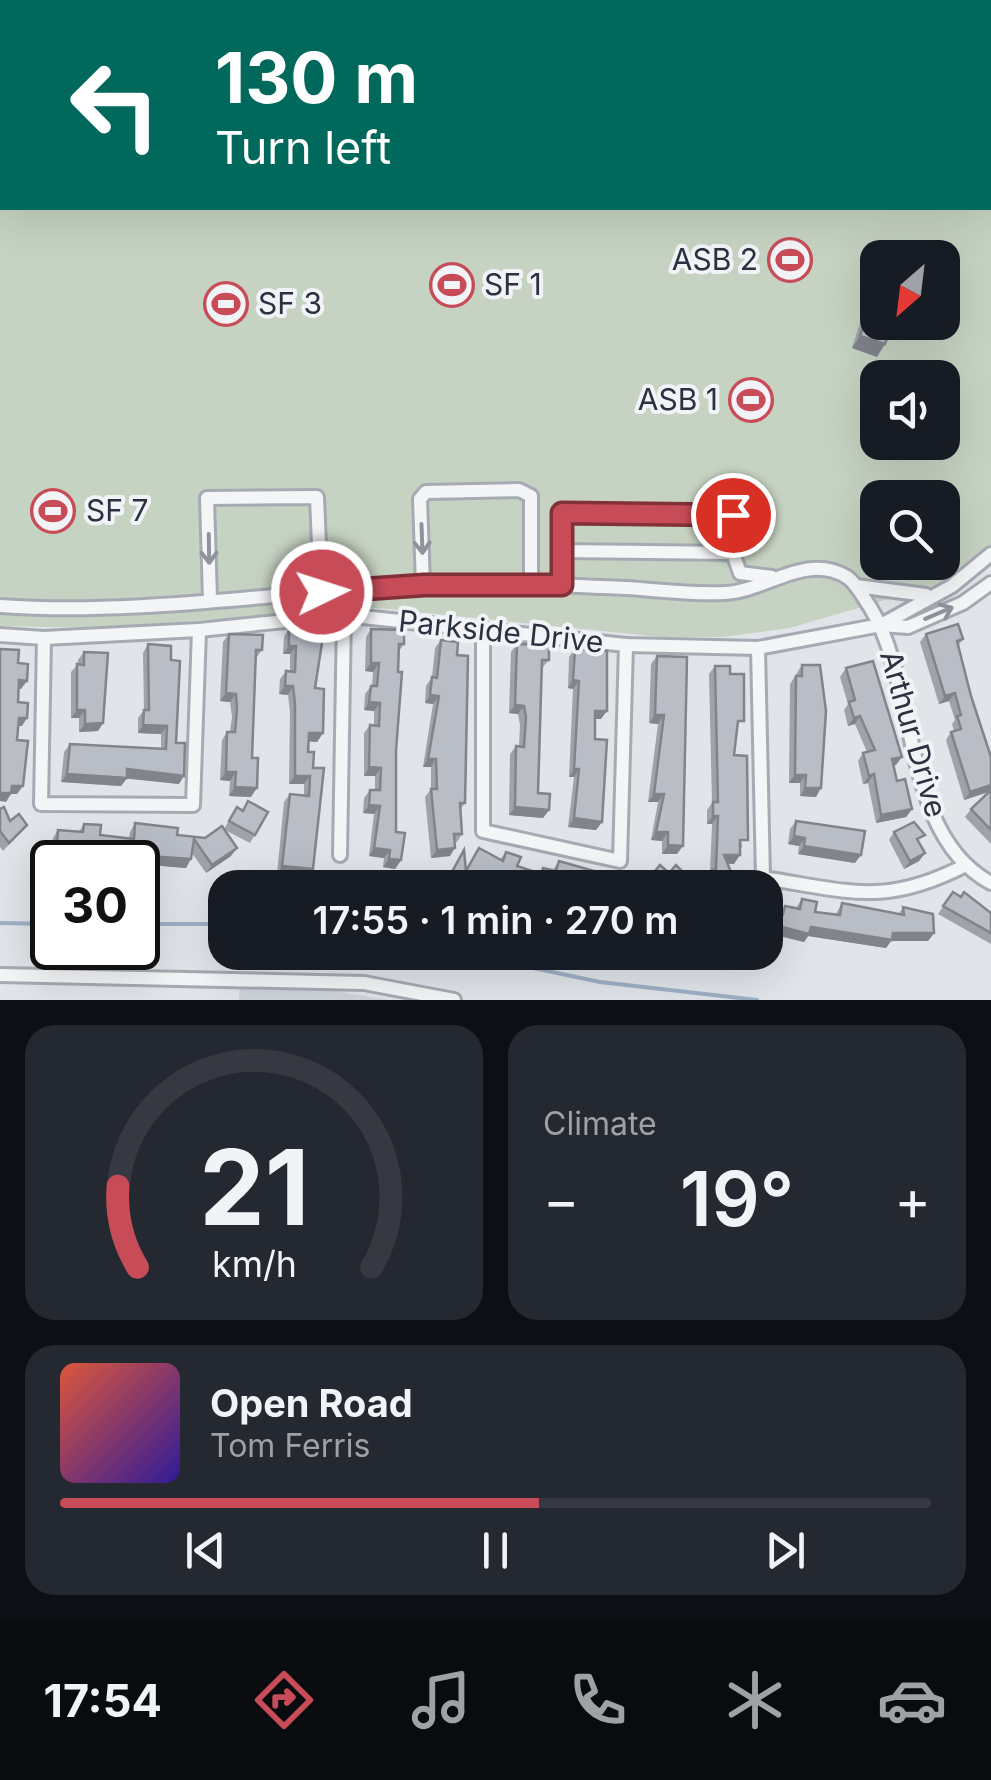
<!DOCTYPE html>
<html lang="en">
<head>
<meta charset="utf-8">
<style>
  body { margin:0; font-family:Inter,sans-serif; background:#242831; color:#f1f3f6; height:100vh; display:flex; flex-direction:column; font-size:38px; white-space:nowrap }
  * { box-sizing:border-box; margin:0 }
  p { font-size:32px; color:#9ea1a6 }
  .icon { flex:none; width:55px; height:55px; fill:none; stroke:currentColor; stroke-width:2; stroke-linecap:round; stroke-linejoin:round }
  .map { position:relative; height:1000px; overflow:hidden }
  .panel { display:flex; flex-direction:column; gap:25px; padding:25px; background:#0d0f14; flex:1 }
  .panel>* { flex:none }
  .hud { position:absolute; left:0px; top:0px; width:992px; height:210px; box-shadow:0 10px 40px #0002; background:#00695c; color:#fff; overflow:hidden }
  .needle { width:65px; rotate:208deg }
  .buttons { position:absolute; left:860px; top:240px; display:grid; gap:20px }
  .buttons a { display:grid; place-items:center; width:100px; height:100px; border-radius:20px; background:#171b24; box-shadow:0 10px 40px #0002; font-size:50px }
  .speed { position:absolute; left:30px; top:840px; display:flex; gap:20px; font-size:50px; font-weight:700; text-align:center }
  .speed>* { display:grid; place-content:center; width:130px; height:130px; border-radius:50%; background:#171b24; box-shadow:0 10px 40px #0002; line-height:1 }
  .speed .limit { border:5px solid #111; border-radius:15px; background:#fff; color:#111 }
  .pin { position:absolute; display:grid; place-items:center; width:85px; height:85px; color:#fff; margin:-42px; border:5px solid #fff; border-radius:50%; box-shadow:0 2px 10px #0007 }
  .me { position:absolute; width:110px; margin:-55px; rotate:86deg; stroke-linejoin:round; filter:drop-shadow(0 0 8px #0008) }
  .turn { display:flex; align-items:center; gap:35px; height:210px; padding:0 50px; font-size:45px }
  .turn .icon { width:130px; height:130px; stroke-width:2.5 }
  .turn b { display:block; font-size:70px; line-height:85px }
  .big { font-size:75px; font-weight:600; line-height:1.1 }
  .panel .tile { flex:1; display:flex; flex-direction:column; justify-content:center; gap:15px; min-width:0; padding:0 35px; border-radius:30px; background:#242831 }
  .panel .dial { align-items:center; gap:0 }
  .dial svg { height:260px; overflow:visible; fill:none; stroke:#363941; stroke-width:7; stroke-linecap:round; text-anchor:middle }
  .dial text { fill:#f1f3f6; stroke:none }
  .song { display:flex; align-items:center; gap:30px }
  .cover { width:120px; height:120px; border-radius:15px; background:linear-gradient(135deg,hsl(10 70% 55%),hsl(250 70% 35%)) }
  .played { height:10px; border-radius:5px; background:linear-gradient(90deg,#c84c58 55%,#363941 55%) }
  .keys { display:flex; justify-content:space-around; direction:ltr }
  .heat { display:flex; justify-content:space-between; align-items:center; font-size:55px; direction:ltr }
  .panel .tiles { flex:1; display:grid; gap:25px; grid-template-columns:1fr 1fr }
  .tile:last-child { grid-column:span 2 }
  .trip { position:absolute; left:208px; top:870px; width:575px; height:100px; border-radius:30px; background:#171b24; box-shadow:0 10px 40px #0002; font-weight:600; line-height:100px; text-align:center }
  .menu { display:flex; height:160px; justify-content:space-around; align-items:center; background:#090b0e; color:#9ea1a6 }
  .menu .icon { width:70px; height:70px }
  .menu .active { color:#c84c58 }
  .menu b { font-size:45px; color:#f1f3f6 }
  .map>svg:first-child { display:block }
  .built { fill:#cfd3db }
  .green { fill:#c6d3c2; fill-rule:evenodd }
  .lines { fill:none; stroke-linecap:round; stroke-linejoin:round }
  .stream { stroke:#9eb0c7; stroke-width:4 }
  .minor-casing { stroke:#a6abb3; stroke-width:18 }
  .minor { stroke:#f4f5f7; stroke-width:12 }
  .wall { fill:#9ea3aa }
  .shaded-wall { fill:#81848b }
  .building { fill:#b8bdc6; stroke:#81848b; stroke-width:2.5 }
  .oneway { stroke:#8f939c }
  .route-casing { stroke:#823139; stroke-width:25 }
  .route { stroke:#c84c58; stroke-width:18 }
  .labels { text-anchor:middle; stroke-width:8; stroke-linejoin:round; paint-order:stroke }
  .poi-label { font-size:30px; fill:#2a3140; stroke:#f1f3f7; text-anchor:start }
  .street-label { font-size:30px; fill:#2a3140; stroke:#f1f3f7 }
</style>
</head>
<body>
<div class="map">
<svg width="991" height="1000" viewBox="0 0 991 1000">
  <rect width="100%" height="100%" fill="#e1e4e9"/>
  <!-- built -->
  <g class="built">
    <polygon points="710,0 991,0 991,131 990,2"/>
    <polygon points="240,985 310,987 388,1000 239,1000"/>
  </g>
  <!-- green -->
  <path class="green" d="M 0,99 L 2,208 L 990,208 L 991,135 L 991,546 L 943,583 L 790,628 L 724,637 L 662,637 L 376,608 L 97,628 L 0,626 ZM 878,258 L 942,258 L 942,322 L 878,322 ZM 878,378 L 942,378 L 942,442 L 878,442 ZM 878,498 L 942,498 L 942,562 L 878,562 Z"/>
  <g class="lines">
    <!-- stream -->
    <g class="stream">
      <polyline points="0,89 2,89"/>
      <polyline points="0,923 52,924"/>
      <polyline points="138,924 225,924"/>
      <polyline points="457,952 600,982 757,1000"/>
    </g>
    <!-- minor casing -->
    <g class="minor-casing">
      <g id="minor">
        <polyline points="417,0 422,2"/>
        <polyline points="783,0 789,1"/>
        <polyline points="847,0 848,2"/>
        <polyline points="882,0 882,2"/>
        <polyline points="615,2 618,0"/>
        <polyline points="990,37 991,37"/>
        <polyline points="990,117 991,117"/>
        <polyline points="733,553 562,551 562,513 733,515 733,553 740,573 772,577"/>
        <polyline points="423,585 420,499 426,492 519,490 531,496 531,585"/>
        <polyline points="562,585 562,551"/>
        <polyline points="856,586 926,595"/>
        <polyline points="210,600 207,498 317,497 321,592"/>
        <path d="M 0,606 C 140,616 282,591 422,585 C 490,582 558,585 626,588 C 658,590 692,595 724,593 C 765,592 805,552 847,577 C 857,584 863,597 870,607 C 919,686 900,834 991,883"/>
        <polyline points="881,625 952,586 991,554"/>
        <polyline points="483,632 483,831 620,861 626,645"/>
        <polyline points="0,635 44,638 199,630 344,615 626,645 758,648 881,625 908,627 963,603 991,583"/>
        <polyline points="44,638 41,804 193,805 199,630"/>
        <path d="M 758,648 L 763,878 C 850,891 884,907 966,865"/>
        <polyline points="340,855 344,615"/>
        <polyline points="0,975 364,983 454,1000"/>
      </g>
    </g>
    <!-- minor -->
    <use href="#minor" class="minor"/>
  </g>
  <!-- wall -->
  <g class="wall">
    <polygon points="954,0 991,0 991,18 990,2 959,2"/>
    <polygon points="869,311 877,357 852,348 860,323"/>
    <polygon points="289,628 315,688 323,733 317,742 309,741 313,869 308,878 277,874 284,802 290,794 304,796 304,784 289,784 290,712 288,695 279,694 280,679 286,671 290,671 290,654 283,654 284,637"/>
    <polygon points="371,629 404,644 399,651 396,751 396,832 401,860 395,869 383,867 384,858 369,856 374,814 363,813 364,798 370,790 375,790 375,776 364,776 364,733 370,725 374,725 374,711 364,710 365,694 371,686 372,686 373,672 365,671 366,637"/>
    <polygon points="229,634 262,650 256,658 251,797 229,796 230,781 220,780 222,740 227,732 230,732 232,717 230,702 220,701 223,642"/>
    <polygon points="926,634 963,639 958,646 971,696 991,757 991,844 965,817 971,809 989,792 964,800 946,740 951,732 954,731 952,724 955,720 949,701 939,704 920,642"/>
    <polygon points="441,640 457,655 465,803 460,810 462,834 457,842 455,842 450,856 431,858 425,797 431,789 431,767 423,767 433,704 425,703 426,686 432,677 435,648"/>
    <polygon points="148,644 171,660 179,784 127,778 121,786 61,782 64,752 70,744 161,749 161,734 138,733 138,718 144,710 143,653"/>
    <polygon points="517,644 549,660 542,668 538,793 549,810 543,818 509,815 510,754 516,746 519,746 520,725 518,714 509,713 511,652"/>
    <polygon points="575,649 601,719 595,719 595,739 602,822 596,830 568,827 574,777 569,777 573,689 568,688 569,657"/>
    <polygon points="84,652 103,723 98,731 79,732 79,718 71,718 71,672 78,664 78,660"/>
    <polygon points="657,656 677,854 662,854 662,841 651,840 658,802 648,802 658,724 649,723 651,664"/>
    <polygon points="802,665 816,797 800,796 800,783 789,783 790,684"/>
    <polygon points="715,666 730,674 738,729 737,729 734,755 742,848 740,848 734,864 727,863 733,877 748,888 709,888 706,879 710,872 712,824 707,824 707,810 712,803 709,674"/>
    <polygon points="846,668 896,765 893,766 897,781 912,809 906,817 876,823 868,783 863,784 858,761 863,753 867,752 855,724 848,726 844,710 848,704 840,677"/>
    <polygon points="248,801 255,835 250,843 225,830 231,856 206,873 192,853 186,868 138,864 138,862 74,860 52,862 52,871 40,870 41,851 47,843 52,843 53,838 58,830 79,832 84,824 100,835 129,838 130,832 135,823 177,835 205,838 224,829 237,807 242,810"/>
    <polygon points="0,809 10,821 27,825 3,851 0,847"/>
    <polygon points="796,821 855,863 798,854 799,846 788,844 790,829"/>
    <polygon points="894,832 919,844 925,853 919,861 904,869 889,840"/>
    <polygon points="479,848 500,860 506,852 517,866 539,873 543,868 553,870 559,861 598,872 481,885 479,888 465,888 448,878 464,850 466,869"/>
    <polygon points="650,877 678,888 647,888 644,885"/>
    <polygon points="953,892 991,913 991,944 938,914"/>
    <polygon points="802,899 815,912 836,914 842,903 899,914 903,907 934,933 928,941 891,941 886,948 808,936 804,942 766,933 765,935 765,904 780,912 785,906 796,908"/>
  </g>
  <!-- shaded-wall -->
  <g class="shaded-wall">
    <polygon points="860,336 885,344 877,357 852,348"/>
    <polygon points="289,646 296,646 290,654 283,654"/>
    <polygon points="371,663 379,663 373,672 365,671"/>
    <polygon points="19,680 27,681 21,689 13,689"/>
    <polygon points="573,680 579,681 573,689 568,688"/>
    <polygon points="285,686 293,686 288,695 279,694"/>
    <polygon points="226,693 236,694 230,702 220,701"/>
    <polygon points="955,693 949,701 939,704 945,696"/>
    <polygon points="430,695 439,696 433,704 425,703"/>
    <polygon points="369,702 380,703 374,711 364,710"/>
    <polygon points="515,705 524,706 518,714 509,713"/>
    <polygon points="77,710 85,710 79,718 71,718"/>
    <polygon points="595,711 607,711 601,719 590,719"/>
    <polygon points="655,715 664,715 658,724 649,723"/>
    <polygon points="860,716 855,724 848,726 854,718"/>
    <polygon points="19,718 27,718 22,726 13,726"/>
    <polygon points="103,723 98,731 79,732 85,724"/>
    <polygon points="143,725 167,726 161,734 138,733"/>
    <polygon points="309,733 323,733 317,742 303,741"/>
    <polygon points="902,757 896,765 886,767 892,759"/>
    <polygon points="428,759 436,759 431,767 423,767"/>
    <polygon points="369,767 381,768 375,776 364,776"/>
    <polygon points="127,769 184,776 179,784 121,778"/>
    <polygon points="574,769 579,769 574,777 569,777"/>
    <polygon points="226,772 236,772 230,781 220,780"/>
    <polygon points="67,774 127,778 121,786 61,782"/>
    <polygon points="874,774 868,783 863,784 869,776"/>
    <polygon points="795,775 806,775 800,783 789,783"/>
    <polygon points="295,776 310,776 304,784 289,784"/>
    <polygon points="991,785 991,791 964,800 970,792"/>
    <polygon points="12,786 23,786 17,794 11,794 6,802 0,801 0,793"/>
    <polygon points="235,787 257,788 251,797 229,796"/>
    <polygon points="805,788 821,788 816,797 800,796"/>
    <polygon points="654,794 664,794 658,802 648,802"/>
    <polygon points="369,805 380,806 374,814 363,813"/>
    <polygon points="515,807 549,810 543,818 509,815"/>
    <polygon points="912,809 906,817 876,823 881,815"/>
    <polygon points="713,816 718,816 712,824 707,824"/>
    <polygon points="574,818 602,822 596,830 568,827"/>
    <polygon points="656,832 668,832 662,841 651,840"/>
    <polygon points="794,836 805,838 799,846 788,844"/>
    <polygon points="668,845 683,846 677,854 662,854"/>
    <polygon points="804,846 861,855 855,863 798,854"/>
    <polygon points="237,848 231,856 206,873 212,865"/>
    <polygon points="374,848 390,850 384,858 369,856"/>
    <polygon points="455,848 450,856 431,858 437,850"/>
    <polygon points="75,851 191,859 186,868 138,864 138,862 69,859"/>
    <polygon points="925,853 919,861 904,869 910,861"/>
    <polygon points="724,855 740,855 734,864 718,863"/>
    <polygon points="389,859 401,860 395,869 383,867"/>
    <polygon points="45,862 52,862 52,871 40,870"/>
    <polygon points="282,866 313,869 308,878 277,874"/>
    <polygon points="485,876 520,888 489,888 480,884"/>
    <polygon points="528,882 549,888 524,888"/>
    <polygon points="771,924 893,933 934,933 928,941 891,941 886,948 808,936 804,942 765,932"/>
  </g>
  <!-- building -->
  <g class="building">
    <polygon points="664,0 700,0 699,2 661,2"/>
    <polygon points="800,0 829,0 830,2 799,2"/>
    <polygon points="973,0 991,0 991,9 990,2 978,2"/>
    <rect x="0" y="16" width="2" height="20"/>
    <rect x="990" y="46" width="1" height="43"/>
    <polygon points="869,311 878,314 878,322 893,322 885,344 860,336"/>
    <polygon points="958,624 963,639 957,641 971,696 991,757 991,785 970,792 951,732 961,729 957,716 961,715 955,693 945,696 926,634"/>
    <polygon points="289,628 324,630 315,688 324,689 323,733 309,733 308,752 314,752 313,768 324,768 313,869 282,866 290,794 309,796 310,776 295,776 295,704 293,686 285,686 286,671 295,672 296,646 289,646"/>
    <polygon points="371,629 404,630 404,644 399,644 398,672 402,672 396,751 396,832 405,833 401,860 389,859 390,850 374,848 380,806 369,805 370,790 380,790 381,768 369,767 370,725 379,726 380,703 369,702 371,686 377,686 379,663 371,663"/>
    <polygon points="229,634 263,635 262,650 256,650 252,758 258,758 257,788 235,787 236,772 226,772 227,732 235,732 237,709 236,694 226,693"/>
    <polygon points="441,640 458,642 457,655 468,656 465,803 460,803 462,834 454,834 455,848 437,850 431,789 437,789 436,759 428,759 439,696 430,695 432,677 437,678"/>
    <polygon points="148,644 171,646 171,660 180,661 176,743 185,743 184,776 127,769 127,778 67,774 70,744 166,749 167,726 143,725 144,710 149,710"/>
    <polygon points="517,644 549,645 549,660 542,660 538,793 550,794 549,810 515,807 516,746 524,747 526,717 524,706 515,705"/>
    <polygon points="0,649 19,650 18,663 28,664 27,681 19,680 18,702 28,703 27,718 19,718 17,740 28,741 23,786 12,786 11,793 0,793"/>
    <polygon points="575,649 607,651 607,711 595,711 595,739 607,740 602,822 574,818 579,769 574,769 579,681 573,680"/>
    <polygon points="84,652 108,653 103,723 85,724 85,710 77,710 77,664 84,665"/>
    <polygon points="657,656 687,657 683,846 668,845 668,832 656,832 664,794 654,794 664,715 655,715"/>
    <polygon points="873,661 902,757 892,759 897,781 905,779 912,809 881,815 874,774 869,776 863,753 875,750 860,716 854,718 849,702 855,700 846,668"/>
    <polygon points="802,665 820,665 826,711 821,788 805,788 806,775 795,775 796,676 802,676"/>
    <polygon points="715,666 730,666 730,674 744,674 744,721 738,721 734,755 747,756 748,840 740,840 740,855 724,855 733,877 742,874 748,888 719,888 711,871 716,869 718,816 713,816 713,802 718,802"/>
    <polygon points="991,790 991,830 971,809"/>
    <polygon points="248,801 268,812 255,835 229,821 237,807 243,811"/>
    <polygon points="4,807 10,821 19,814 27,825 9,843 0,831 0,809"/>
    <polygon points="796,821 865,831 861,855 804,846 805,838 794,836"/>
    <polygon points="914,822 925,835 917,839 925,853 910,861 894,832"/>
    <polygon points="135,823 178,828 177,835 205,838 222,826 237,848 212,865 194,839 191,859 75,851 74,862 45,862 47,843 57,844 58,830 83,832 84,824 101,825 100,835 134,839"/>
    <polygon points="479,848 503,861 506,852 521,857 517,866 541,874 543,868 556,871 559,861 598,872 596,879 610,882 609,888 549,888 528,882 527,888 520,888 485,876 481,885 453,870 464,850 466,871"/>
    <polygon points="660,865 669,873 676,865 687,876 677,888 662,888 650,877"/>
    <polygon points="639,878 642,888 615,888 615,886"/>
    <polygon points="953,892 961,897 964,892 991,913 991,933 943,906"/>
    <polygon points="802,899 817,902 815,912 840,915 842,903 904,915 903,907 933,914 934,933 893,933 892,940 811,927 809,934 771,924 766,933 765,932 765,904 783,914 785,906 800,909"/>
  </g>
  <!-- one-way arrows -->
  <defs><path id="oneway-shaft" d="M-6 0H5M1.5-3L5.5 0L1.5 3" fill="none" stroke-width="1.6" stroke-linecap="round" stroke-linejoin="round" transform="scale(2.5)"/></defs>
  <g class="oneway">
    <use href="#oneway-shaft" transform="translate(422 539) rotate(88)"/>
    <use href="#oneway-shaft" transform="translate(209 549) rotate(89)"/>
    <use href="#oneway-shaft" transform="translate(939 613) rotate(-23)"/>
  </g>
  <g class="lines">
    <!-- route casing -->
    <g class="route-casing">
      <polyline id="route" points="322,592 424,585 562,585 562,513 733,515"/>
    </g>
    <!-- route -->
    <use href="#route" class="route"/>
  </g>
  <!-- icons -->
  <defs>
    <g id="stadium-ring" transform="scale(2.25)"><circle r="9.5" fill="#f1f3f7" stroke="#c84c58" stroke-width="1.5"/><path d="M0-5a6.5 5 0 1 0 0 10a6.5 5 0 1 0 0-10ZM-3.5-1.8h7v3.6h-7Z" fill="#c84c58"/></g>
  </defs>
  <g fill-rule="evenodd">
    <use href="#stadium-ring" x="790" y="260"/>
    <use href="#stadium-ring" x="452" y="285"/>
    <use href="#stadium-ring" x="226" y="304"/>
    <use href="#stadium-ring" x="751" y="400"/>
    <use href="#stadium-ring" x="53" y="511"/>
  </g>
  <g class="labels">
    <!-- poi labels -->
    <g class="poi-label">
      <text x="758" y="270" text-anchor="end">ASB 2</text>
      <text x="484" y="295">SF 1</text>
      <text x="258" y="314">SF 3</text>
      <text x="718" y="410" text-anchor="end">ASB 1</text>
      <text x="86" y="521">SF 7</text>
    </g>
    <!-- street labels -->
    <g class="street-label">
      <text transform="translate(501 632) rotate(6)" y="10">Parkside Drive</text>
      <text transform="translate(913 734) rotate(74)" y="10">Arthur Drive</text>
    </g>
  </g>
</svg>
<div class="buttons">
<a><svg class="needle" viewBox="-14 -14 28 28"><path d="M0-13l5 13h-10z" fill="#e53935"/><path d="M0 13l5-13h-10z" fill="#9ea1a6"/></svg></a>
<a><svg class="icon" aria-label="sound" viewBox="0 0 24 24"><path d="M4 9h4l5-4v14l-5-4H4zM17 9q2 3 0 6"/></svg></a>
<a><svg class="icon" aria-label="search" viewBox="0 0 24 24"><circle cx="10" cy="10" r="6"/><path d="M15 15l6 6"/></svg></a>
</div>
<div class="speed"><div class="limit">30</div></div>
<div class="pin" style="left:733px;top:515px;background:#d93025"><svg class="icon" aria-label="arrive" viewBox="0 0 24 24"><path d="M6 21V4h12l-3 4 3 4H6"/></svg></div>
<svg class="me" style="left:322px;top:592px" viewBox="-20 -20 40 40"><circle r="17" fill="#c84c58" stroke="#fff" stroke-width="3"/><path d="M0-11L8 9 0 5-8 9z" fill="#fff"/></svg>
<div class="trip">17:55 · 1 min · 270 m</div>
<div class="hud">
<div class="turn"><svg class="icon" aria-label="left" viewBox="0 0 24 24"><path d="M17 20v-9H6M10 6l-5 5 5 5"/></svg><div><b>130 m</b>Turn left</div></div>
</div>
</div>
<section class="panel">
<div class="tiles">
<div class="tile dial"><svg viewBox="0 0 100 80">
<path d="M14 69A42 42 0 1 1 86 69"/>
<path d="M14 69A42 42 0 0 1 8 44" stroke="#c84c58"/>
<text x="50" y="56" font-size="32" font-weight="700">21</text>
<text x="50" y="72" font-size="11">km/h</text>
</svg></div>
<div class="tile"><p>Climate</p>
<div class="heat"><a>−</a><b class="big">19°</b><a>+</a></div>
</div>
<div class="tile">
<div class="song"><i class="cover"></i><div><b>Open Road</b><p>Tom Ferris</p></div></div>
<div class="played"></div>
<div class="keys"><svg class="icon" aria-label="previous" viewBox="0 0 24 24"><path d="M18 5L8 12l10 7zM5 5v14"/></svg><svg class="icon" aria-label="pause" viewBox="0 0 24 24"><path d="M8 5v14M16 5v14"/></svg><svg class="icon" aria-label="next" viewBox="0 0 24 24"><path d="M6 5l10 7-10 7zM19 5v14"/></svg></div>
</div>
</div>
</section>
<nav class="menu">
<b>17:54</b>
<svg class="icon active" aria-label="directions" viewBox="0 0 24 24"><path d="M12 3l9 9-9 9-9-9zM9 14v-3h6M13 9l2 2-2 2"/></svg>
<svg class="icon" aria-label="music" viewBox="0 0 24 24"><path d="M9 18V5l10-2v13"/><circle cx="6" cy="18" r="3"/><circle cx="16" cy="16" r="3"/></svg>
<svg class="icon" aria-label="phone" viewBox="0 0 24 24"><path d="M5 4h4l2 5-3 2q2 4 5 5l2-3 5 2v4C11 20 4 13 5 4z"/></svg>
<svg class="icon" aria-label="climate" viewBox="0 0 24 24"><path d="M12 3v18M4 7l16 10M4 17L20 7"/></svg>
<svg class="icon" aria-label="car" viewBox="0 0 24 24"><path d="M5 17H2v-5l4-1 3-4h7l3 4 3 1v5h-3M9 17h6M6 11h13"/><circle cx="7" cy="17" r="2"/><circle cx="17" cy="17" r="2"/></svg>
</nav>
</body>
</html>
